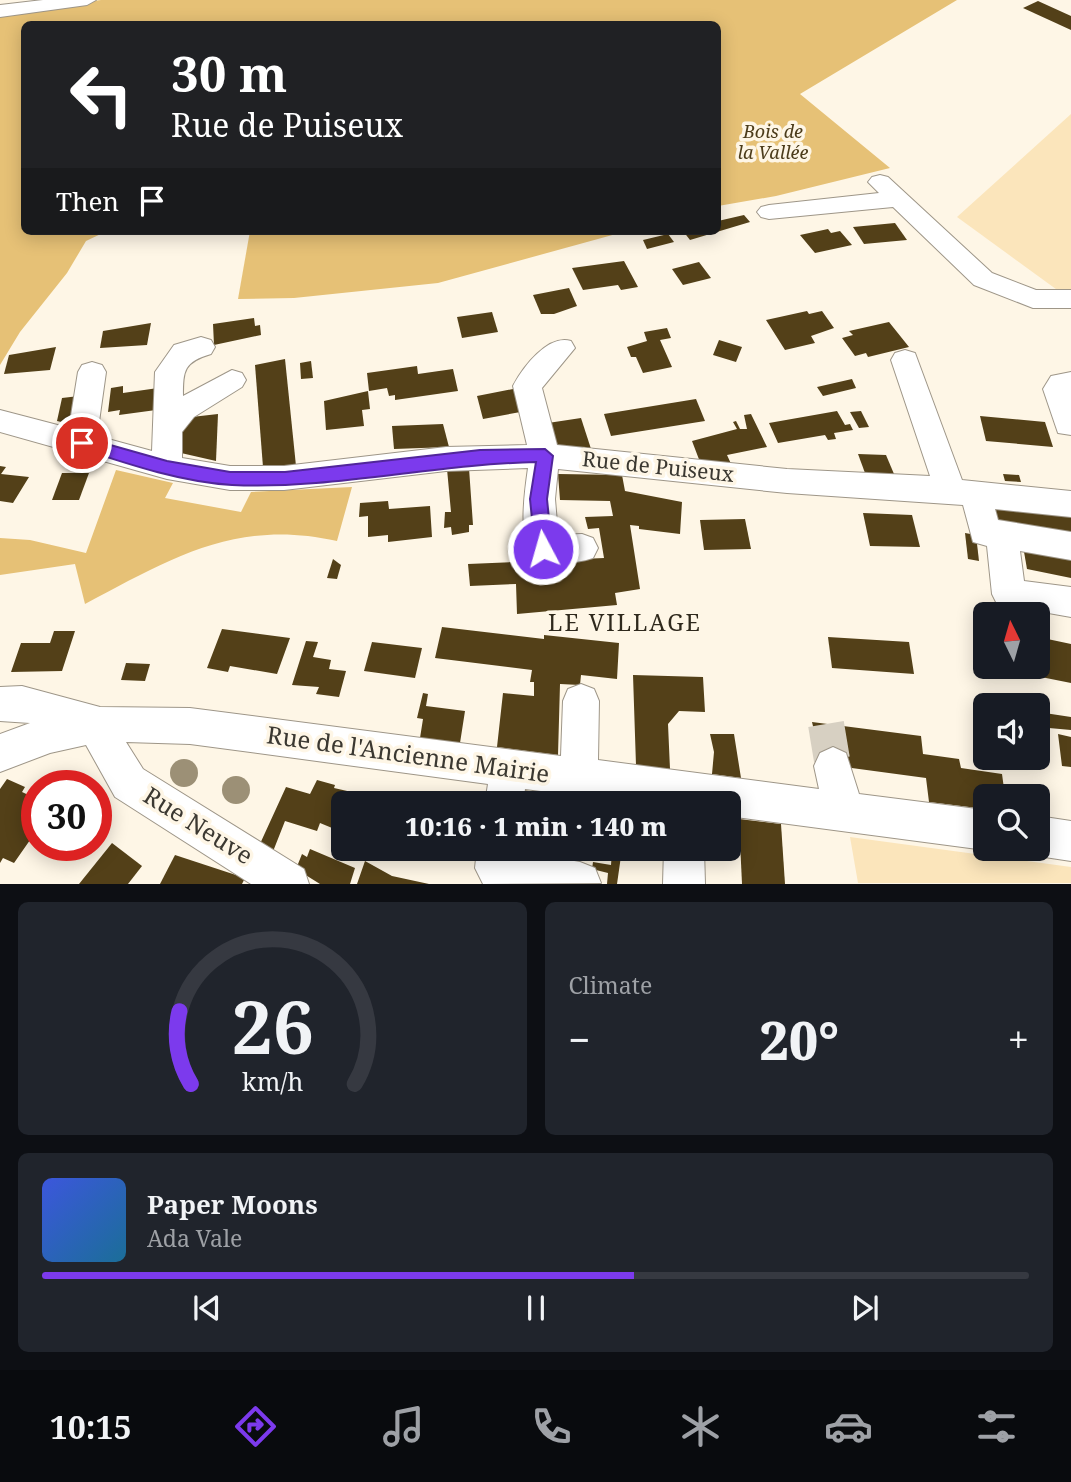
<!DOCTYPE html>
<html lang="en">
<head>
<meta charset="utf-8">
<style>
  body { margin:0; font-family:"Noto Serif",serif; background:#20242c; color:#f1f3f6; height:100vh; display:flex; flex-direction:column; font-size:26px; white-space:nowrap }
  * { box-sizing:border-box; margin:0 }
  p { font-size:23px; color:#9ea1a6 }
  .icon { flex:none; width:38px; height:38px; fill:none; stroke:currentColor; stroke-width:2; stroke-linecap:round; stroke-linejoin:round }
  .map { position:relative; height:884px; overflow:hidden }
  .drawer { display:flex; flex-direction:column; gap:18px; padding:18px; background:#0d0f14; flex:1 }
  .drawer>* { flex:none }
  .top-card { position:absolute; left:21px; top:21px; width:700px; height:214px; border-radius:10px; box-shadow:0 4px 18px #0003; background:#202124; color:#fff; overflow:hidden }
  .needle { width:46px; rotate:355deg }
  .buttons { position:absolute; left:973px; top:602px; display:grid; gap:14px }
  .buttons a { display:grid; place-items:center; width:77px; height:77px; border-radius:10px; background:#171b24; box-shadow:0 4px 18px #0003; font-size:35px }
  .speed { position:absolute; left:21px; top:770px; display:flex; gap:14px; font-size:35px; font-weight:700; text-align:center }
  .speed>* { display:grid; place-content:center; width:91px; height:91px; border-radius:50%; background:#171b24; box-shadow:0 4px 18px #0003; line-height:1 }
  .speed .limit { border:10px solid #d22; background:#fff; color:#111 }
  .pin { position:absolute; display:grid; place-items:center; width:60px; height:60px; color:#fff; margin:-30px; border:4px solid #fff; border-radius:50%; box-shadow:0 2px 7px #0007 }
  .me { position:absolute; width:77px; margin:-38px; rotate:354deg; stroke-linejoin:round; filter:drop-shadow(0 0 5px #0008) }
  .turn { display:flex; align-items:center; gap:24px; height:147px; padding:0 35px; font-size:32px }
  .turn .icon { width:91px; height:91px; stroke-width:2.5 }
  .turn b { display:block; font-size:49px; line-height:60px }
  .then { display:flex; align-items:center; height:66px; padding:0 35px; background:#0003; gap:14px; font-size:26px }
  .big { font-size:52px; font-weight:800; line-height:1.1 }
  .drawer .widget { flex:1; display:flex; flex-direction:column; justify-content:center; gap:10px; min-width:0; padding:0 24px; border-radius:10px; background:#20242c }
  .drawer .dial { align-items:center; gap:0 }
  .dial svg { height:182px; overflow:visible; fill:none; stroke:#363941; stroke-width:7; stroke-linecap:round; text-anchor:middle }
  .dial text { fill:#f1f3f6; stroke:none }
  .song { display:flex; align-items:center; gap:21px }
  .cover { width:84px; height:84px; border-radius:10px; background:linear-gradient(135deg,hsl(230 70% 55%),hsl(200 70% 35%)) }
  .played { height:7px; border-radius:4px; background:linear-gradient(90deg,#7c3aed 60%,#363941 60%) }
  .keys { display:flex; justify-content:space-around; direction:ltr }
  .heat { display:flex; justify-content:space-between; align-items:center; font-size:38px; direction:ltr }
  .drawer .tiles { flex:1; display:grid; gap:18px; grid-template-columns:1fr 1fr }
  .widget:last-child { grid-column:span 2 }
  .trip { position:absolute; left:331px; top:791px; width:410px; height:70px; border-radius:10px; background:#171b24; box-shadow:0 4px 18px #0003; font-weight:800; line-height:70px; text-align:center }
  .tabs { display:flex; height:112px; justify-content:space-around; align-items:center; background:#090b0e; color:#9ea1a6 }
  .tabs .icon { width:49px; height:49px }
  .tabs .selected { color:#7c3aed }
  .tabs b { font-size:32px; color:#f1f3f6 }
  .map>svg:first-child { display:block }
  .green { fill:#fbe5bb }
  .forest { fill:#e6c176 }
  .building { fill:#534018 }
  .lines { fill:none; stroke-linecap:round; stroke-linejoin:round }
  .minor-tunnel { stroke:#d7d0c2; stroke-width:36; stroke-dasharray:36 18; stroke-linecap:butt }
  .minor-casing { stroke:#9e9688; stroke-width:2 }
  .minor { fill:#fff; fill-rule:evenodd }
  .tree { fill:#9c9076 }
  .route { fill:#7c3aed; stroke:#51269a; stroke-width:2 }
  .labels { text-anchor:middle; stroke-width:7; stroke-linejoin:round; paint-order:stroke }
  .far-park-label { font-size:18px; font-style:italic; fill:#4c3c1b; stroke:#fef6e6 }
  .street-label { font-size:21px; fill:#3b3831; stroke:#fef6e6 }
  .neighbourhood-label { font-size:23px; letter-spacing:2px; fill:#2f291d; stroke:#fef6e6 }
  .near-street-label { font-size:24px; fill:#3b3831; stroke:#fef6e6 }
</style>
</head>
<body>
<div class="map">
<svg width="1071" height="884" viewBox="0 0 1071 884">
  <rect width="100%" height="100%" fill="#fef6e6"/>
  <!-- green -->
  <g class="green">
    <polygon points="1071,114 1071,300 957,217"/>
    <polygon points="850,837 1071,867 1071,883 858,883"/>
  </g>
  <!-- forest -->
  <g class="forest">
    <polygon points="101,0 957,0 800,94 890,168 776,196 718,206 718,24 24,24 24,231 107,231 86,241 67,273 20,332 0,365 0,14"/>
    <polygon points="250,231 627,231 438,283 294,298 238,299"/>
    <path d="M 116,470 L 173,483 L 165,498 L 241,512 L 251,492 L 352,487 L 337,541 C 236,518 170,559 85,604 L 75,564 L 0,575 L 0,538 L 30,540 L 86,553 Z"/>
  </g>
  <!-- building -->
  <g class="building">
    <polygon points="1038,1 1071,16 1071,30 1023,8"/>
    <polygon points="744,215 750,222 690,240 683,231 718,231 718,221"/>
    <polygon points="895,223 907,240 864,244 853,227"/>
    <polygon points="828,229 831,233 840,231 852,245 815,253 800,235"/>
    <polygon points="668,234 674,242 647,249 643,240"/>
    <polygon points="624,261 638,287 621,290 618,285 583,290 572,268"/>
    <polygon points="699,262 711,278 683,285 672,269"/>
    <polygon points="569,288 577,306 554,314 541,314 533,295"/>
    <polygon points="807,311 809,314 822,311 834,328 811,336 815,343 785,350 766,320"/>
    <polygon points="492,312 498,332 462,338 457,317"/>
    <polygon points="254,318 255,326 260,325 261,335 214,345 213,324"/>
    <polygon points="889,322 909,347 868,357 866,353 855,356 842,338 853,335 849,331"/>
    <polygon points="151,323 147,345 100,348 103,331"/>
    <polygon points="667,328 671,338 660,340 672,367 643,373 636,357 631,357 627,347 647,341 644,332"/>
    <polygon points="719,340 742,347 736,362 713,355"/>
    <polygon points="56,347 50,370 4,374 9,355"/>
    <polygon points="285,359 296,466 263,467 255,365"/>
    <polygon points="311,361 313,378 301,379 300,363"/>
    <polygon points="417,366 418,374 453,369 458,391 395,400 395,395 389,396 387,388 369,391 367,373"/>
    <polygon points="852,379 856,388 823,396 817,387"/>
    <polygon points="123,386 123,393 158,388 156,410 119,415 120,410 108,412 111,388"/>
    <polygon points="518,388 526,411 483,419 477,396"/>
    <polygon points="368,391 370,409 362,410 364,426 326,430 324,401"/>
    <polygon points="79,396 74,425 57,421 62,398"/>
    <polygon points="696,399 705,421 611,436 604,414"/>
    <polygon points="837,411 845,425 850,424 853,430 834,433 836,439 828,440 825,435 778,443 769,423"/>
    <polygon points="861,411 869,427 859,428 850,412"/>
    <polygon points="218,414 216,461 181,453 183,418"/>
    <polygon points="751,414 767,447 727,455 732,466 700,462 692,441 737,429 733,422 736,421 740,429 747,429 744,415"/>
    <polygon points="980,416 1045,422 1053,447 986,441"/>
    <polygon points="581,418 592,452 556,447 548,423"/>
    <polygon points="443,424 449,447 394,449 392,426"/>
    <polygon points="858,454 886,455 894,474 865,473"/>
    <polygon points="0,466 6,467 1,474 29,477 13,503 0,501"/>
    <polygon points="469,468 473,525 469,525 469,532 452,535 451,527 444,528 445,512 451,512 447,469"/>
    <polygon points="62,473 89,473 79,500 52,500"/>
    <polygon points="558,474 622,475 625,491 682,502 680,534 639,529 639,526 630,525 640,589 615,593 617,605 517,614 516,584 470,586 468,564 604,558 599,528 588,529 585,517 613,516 610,501 560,500"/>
    <polygon points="1003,474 1019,475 1021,482 1005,481"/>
    <polygon points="388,501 389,509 430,506 432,537 388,542 388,535 368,537 368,516 359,517 360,503"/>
    <polygon points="986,503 1071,513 1071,533 989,523"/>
    <polygon points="863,513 912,515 920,547 870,546"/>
    <polygon points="745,519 751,549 704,550 700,520"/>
    <polygon points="965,533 976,535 979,561 968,559"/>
    <polygon points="1023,546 1071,556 1071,578 1027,569"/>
    <polygon points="333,559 341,565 337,579 327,578"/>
    <polygon points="442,627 544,639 544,635 619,643 617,679 581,675 580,685 560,684 558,755 497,747 503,693 534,696 534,682 530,682 532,670 435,658"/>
    <polygon points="222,629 290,638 277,674 230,666 228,672 207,668"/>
    <polygon points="54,631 75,631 62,671 11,672 21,643 50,643"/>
    <polygon points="828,637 909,642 914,674 832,668"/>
    <polygon points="1038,637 1071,644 1071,683 1016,672 1016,667 1038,667"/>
    <polygon points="306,641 318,642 313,657 331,660 329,669 346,671 339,697 316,694 319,687 292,685"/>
    <polygon points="372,642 422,648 415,678 364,671"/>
    <polygon points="126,663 150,664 145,681 121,680"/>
    <polygon points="633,675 703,677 705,712 679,711 668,724 670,769 636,765"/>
    <polygon points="423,693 428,694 426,706 465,711 460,743 420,738 423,719 417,718"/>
    <polygon points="1038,712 1071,717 1071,730 1038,727"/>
    <polygon points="812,722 921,736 923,754 959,759 961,768 1002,774 1005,796 985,796 985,809 929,802 926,778 822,764"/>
    <polygon points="710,734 734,734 741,778 712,774 714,752"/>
    <polygon points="1058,734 1071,737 1071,767 1062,766"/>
    <polygon points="7,779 25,787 22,792 37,799 34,815 37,817 37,830 14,863 3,858 0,863 0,789"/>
    <polygon points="317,780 335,785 334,788 378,798 377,803 343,803 343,824 337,830 320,823 317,831 285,821 272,854 259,846 286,787 310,794"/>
    <polygon points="522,790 615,802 615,803 520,803"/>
    <polygon points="739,819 781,824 785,884 742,884"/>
    <polygon points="112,843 142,866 128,884 79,884"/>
    <polygon points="310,849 355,868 350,884 320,884 296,869 302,854 307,857"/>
    <polygon points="606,849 622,849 617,884 607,884 608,873 592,869 593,862 611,865 612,851"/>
    <polygon points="175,855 245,878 242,884 160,884"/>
    <polygon points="365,861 392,876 429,884 357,884"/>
  </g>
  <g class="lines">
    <!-- minor-tunnel -->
    <polyline class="minor-tunnel" points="826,724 833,766"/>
    <!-- minor casing -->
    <g class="minor-casing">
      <g id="minor">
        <polygon points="43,0 96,0 87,5 0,17 0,5"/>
        <polygon points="880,175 888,177 992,273 1036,290 1071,290 1071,308 1033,308 974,285 893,207 769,219 761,217 757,212 761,207 769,205 879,193 868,182 872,177"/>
        <path d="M 201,337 L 211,340 L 215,347 L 211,354 C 184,362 183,370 183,396 L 232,370 L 242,373 L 246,380 L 242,387 L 194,417 L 182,432 L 182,458 L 230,466 L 284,466 L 446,447 L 527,445 L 513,386 C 523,367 548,334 571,341 L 575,348 L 542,388 L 557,445 L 787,469 L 930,476 L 891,360 L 895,353 L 905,350 L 915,353 L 962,480 L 1071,491 L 1071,517 L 995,509 L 998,520 L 1071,532 L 1071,560 L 1020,551 L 1024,581 L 1071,587 L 1071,617 L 997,604 L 992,594 L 987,546 L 973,542 L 963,505 L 787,493 L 558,469 L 555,499 L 558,535 L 582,534 L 593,538 L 598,548 L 593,558 C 575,564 550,565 531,559 C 519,533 524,496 528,468 L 446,471 L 284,490 L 230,490 L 167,479 L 0,432 L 0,410 L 69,428 L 78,372 L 82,365 L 92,362 L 102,365 L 106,372 L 97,436 L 152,451 L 155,372 L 174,345 Z"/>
        <polygon points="1071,372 1071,435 1058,433 1043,389 1051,376"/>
        <polygon points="581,684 594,689 599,701 598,760 819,789 814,766 820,753 833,747 846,753 859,794 985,810 985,849 988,849 985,850 728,816 728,803 635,803 525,789 523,803 485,803 488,784 190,744 126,742 143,769 304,869 309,884 251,884 115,797 86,745 50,753 0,772 0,734 30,723 0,721 0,687 22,686 100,707 190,708 561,756 563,701 568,689"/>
        <polygon points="1038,816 1071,821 1071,861 1038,856 1024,850 1038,849"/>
        <polygon points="477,849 517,849 517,851 580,862 595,868 601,883 483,884 475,868"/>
        <polygon points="664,849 704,849 705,884 663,884"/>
      </g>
    </g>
    <!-- minor -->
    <use href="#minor" class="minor"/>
  </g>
  <!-- trees -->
  <g class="tree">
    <circle cx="184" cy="773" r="14"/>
    <circle cx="236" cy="790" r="14"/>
  </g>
  <!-- route -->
  <path class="route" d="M 82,437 L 167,461 L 230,472 L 285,472 L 480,450 L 545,449 L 553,456 L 547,499 L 552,549 L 543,557 L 535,549 L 530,499 L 536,462 C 435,464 330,490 232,485 C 180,482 125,463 76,447 L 76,439 Z"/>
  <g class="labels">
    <!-- far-park labels -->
    <g class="far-park-label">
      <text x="773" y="138">Bois de<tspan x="773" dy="21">la Vallée</tspan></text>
    </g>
    <!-- street labels -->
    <g class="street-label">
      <text transform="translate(658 467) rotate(6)" y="7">Rue de Puiseux</text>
    </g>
    <!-- neighbourhood labels -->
    <g class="neighbourhood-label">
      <text x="625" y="631">LE VILLAGE</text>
    </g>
    <!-- near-street labels -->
    <g class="near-street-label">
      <text transform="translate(408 755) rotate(8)" y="8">Rue de l'Ancienne Mairie</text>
      <text transform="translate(198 826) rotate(32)" y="8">Rue Neuve</text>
    </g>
  </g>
</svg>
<div class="buttons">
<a><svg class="needle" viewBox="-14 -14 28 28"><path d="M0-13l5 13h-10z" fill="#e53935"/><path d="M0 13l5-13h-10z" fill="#9ea1a6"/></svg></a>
<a><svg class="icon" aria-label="sound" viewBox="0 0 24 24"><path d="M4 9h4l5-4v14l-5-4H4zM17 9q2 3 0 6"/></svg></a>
<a><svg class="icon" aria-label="search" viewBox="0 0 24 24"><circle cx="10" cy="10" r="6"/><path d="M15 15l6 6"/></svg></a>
</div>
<div class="speed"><div class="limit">30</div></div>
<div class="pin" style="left:82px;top:443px;background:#d93025"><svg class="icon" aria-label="arrive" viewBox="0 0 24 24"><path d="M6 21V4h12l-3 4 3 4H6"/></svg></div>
<svg class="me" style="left:543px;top:549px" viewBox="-20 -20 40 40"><circle r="17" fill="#7c3aed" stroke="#fff" stroke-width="3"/><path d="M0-11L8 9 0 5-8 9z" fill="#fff"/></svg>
<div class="trip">10:16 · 1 min · 140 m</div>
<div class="top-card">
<div class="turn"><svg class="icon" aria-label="left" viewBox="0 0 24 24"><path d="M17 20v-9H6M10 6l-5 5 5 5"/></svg><div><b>30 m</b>Rue de Puiseux</div></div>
<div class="then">Then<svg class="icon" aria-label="arrive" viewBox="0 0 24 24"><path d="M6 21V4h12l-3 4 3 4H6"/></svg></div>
</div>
</div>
<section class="drawer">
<div class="tiles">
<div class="widget dial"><svg viewBox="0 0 100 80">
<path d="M14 69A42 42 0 1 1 86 69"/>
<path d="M14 69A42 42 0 0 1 9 37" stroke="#7c3aed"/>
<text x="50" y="56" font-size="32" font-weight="700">26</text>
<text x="50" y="72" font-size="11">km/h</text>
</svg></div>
<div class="widget"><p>Climate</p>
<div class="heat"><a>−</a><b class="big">20°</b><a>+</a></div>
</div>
<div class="widget">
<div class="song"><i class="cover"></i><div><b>Paper Moons</b><p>Ada Vale</p></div></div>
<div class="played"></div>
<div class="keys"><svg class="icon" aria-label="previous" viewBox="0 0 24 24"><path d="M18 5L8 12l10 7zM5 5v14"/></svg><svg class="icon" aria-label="pause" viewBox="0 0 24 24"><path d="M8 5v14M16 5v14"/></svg><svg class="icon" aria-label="next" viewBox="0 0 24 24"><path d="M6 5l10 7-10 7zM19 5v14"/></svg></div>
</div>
</div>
</section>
<nav class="tabs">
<b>10:15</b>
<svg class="icon selected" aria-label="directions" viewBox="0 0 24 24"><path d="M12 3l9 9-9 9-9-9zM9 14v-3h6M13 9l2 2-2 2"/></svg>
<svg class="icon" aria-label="music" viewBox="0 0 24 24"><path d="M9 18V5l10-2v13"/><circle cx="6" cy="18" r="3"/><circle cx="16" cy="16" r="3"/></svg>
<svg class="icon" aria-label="phone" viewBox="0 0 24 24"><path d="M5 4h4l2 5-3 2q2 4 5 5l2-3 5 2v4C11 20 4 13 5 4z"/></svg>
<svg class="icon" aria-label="climate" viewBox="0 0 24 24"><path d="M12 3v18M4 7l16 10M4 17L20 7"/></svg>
<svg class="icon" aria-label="car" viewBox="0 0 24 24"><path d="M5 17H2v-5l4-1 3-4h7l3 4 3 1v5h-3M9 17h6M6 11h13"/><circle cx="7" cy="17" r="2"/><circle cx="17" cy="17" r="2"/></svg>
<svg class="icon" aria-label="filters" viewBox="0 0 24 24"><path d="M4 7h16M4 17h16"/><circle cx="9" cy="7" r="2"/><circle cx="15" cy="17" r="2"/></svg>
</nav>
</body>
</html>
